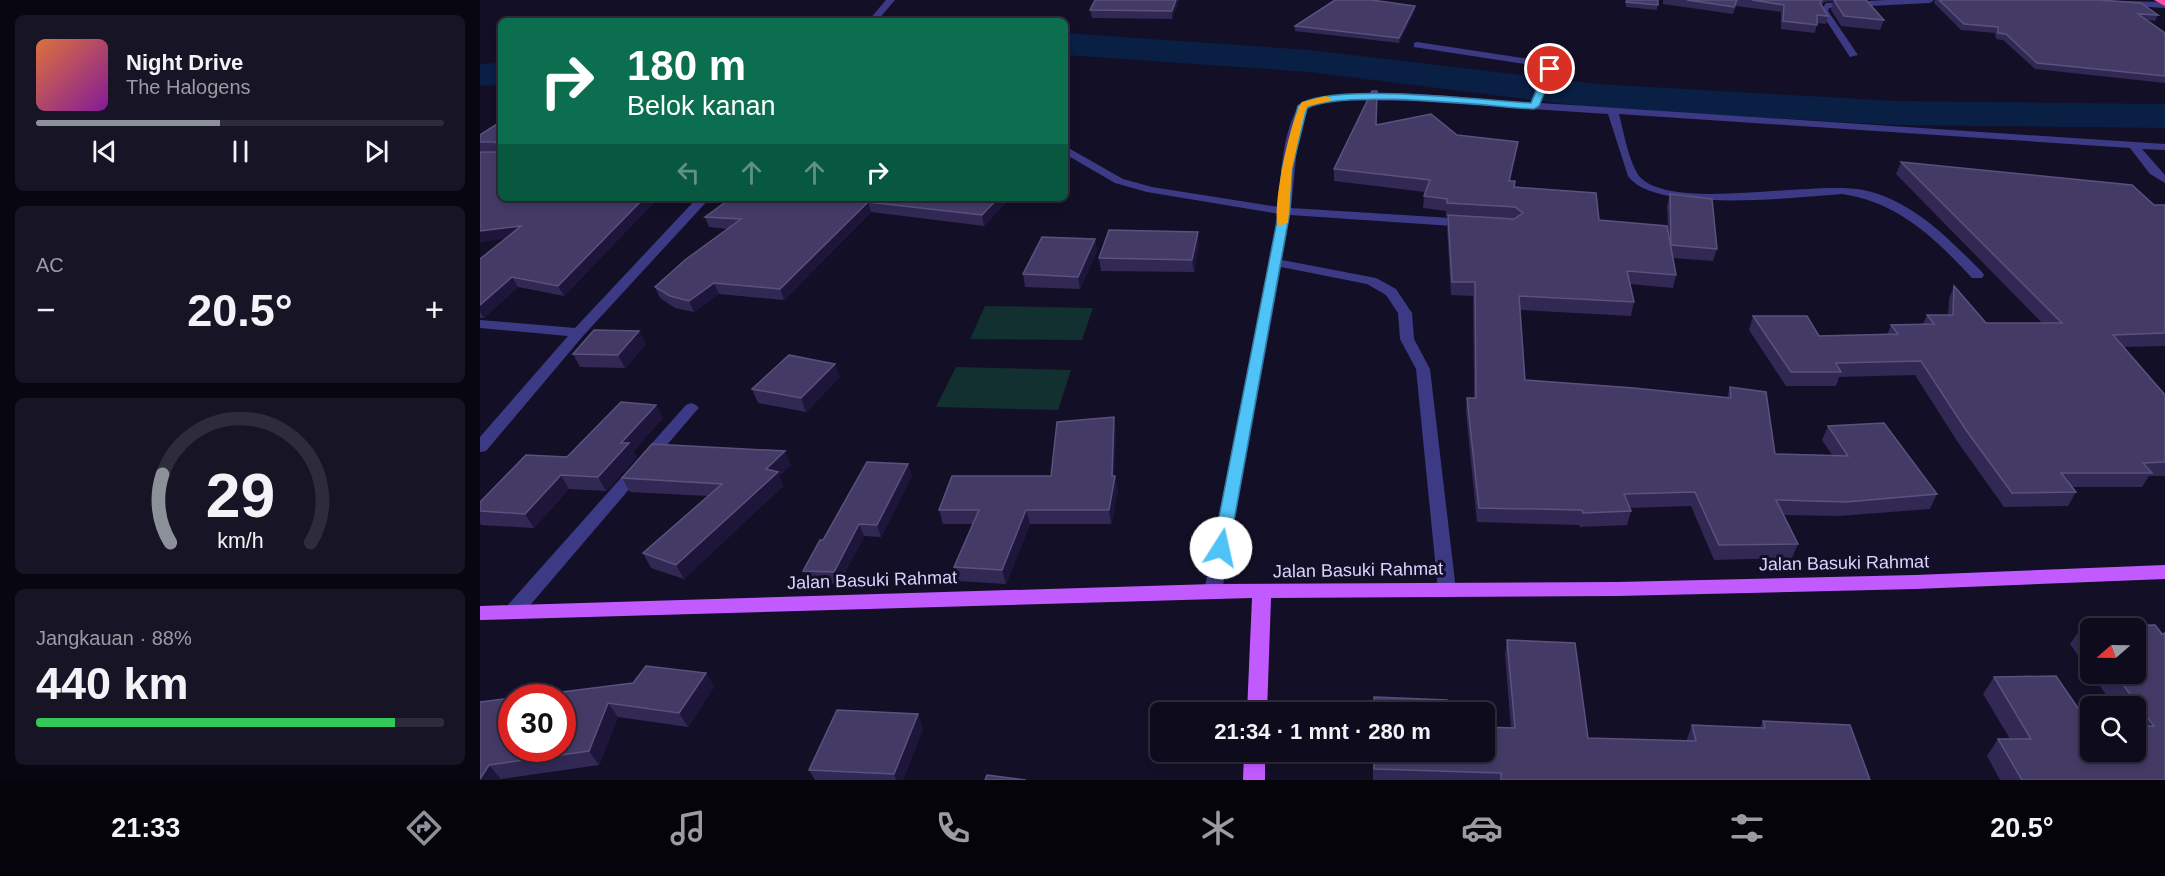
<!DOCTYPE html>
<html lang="id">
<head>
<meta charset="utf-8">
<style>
  body { margin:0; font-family:Arial,sans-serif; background:#171425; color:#f1f3f6; height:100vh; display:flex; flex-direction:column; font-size:22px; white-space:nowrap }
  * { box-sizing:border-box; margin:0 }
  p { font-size:20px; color:#9b9ba3 }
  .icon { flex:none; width:33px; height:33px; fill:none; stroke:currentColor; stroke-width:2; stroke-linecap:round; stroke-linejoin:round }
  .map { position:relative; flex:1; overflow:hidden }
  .panel { display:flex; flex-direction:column; gap:15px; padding:15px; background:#08060f; width:480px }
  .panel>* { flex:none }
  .banner { position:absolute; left:18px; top:18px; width:570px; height:183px; border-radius:9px; box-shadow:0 3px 9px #0003,0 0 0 2px #2e2b3b; background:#0b6e4f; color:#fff; overflow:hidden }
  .needle { width:39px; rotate:250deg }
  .buttons { position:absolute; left:1600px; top:618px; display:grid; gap:12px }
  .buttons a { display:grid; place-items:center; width:66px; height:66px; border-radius:9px; background:#0e0b1c; box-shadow:0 3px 9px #0003,0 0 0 2px #2e2b3b; font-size:30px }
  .speed { position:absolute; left:18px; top:684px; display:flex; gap:12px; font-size:30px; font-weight:700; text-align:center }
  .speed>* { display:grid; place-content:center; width:78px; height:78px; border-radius:50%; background:#0e0b1c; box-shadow:0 3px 9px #0003,0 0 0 2px #2e2b3b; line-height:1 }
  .speed .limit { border:9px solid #d22; background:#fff; color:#111 }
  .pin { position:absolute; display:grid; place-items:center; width:51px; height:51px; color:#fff; margin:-26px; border:3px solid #fff; border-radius:50%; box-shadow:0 2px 6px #0007 }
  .me { position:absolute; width:66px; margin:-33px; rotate:10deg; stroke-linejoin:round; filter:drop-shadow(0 0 4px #0008) }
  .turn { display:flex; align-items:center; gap:21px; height:126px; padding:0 30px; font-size:27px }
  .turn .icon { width:78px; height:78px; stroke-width:2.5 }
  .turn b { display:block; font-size:42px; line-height:51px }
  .lanes { display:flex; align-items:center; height:57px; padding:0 30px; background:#0003; justify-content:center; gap:30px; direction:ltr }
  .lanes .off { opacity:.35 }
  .big { font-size:45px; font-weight:700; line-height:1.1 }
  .panel .widget { flex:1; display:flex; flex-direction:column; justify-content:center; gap:9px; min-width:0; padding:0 21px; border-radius:9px; background:#171425 }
  .panel .dial { align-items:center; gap:0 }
  .dial svg { height:156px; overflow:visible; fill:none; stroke:#2e2b3b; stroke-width:7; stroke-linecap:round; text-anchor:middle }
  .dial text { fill:#f1f3f6; stroke:none }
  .song { display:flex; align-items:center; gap:18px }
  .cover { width:72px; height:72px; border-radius:9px; background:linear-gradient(135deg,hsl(20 70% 55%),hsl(290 70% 35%)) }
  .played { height:6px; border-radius:3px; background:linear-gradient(90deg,#8c9099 45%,#2e2b3b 45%) }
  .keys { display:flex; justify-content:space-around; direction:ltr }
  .heat { display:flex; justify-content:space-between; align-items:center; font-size:33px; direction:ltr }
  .charge { height:9px; border-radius:4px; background:linear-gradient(90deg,#34c759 88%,#2e2b3b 0) }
  .trip { position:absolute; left:670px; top:702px; width:345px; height:60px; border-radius:9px; background:#0e0b1c; box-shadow:0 3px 9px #0003,0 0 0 2px #2e2b3b; font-weight:700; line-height:60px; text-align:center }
  .menu { display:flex; height:96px; justify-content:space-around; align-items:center; background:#06040b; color:#9b9ba3 }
  .menu .icon { width:42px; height:42px }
  .menu .selected { color:#8c9099 }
  .menu b { font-size:27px; color:#f1f3f6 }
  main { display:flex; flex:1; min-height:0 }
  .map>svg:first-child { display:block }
  .green { fill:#12302f }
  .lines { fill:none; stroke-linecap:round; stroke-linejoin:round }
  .river { fill:#0a1f44; fill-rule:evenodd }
  .minor { fill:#3d3a85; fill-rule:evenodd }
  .major { fill:#c25bff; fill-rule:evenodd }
  .highway { fill:#ff4fa3; fill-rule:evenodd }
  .wall { fill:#312854; fill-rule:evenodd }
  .shaded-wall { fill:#1d163a }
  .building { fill:#433a66; stroke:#5a527e; stroke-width:1.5 }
  .route { fill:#4fc3f7; stroke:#337fa1; stroke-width:1.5 }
  .slow { fill:#f59e0b }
  .labels { text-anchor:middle; stroke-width:6; stroke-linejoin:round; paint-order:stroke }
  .near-street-label { font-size:18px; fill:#d9d4ff; stroke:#130f26 }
</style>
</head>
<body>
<main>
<section class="panel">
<div class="widget">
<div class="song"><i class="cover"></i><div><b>Night Drive</b><p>The Halogens</p></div></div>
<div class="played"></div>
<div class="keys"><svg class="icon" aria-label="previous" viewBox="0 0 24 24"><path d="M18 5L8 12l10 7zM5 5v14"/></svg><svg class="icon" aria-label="pause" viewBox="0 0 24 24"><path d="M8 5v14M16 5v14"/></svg><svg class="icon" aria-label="next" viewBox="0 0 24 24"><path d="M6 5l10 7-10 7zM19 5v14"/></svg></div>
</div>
<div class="widget"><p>AC</p>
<div class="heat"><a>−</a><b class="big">20.5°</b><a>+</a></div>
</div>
<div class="widget dial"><svg viewBox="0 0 100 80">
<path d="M14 69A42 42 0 1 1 86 69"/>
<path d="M14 69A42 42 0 0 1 10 34" stroke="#8c9099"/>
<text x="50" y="56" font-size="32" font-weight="700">29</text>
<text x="50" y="72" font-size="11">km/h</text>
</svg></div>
<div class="widget"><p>Jangkauan · 88%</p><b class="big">440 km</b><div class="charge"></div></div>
</section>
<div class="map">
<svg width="1685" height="780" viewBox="0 0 1685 780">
  <rect width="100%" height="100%" fill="#130f26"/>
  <!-- green -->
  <g class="green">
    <polygon points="505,306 613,308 602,340 490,339"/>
    <polygon points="476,367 591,370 578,410 456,407"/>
  </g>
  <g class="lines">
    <!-- river -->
    <g class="river">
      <polygon points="585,33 830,50 1118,84 1415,101 1685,104 1685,128 1415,125 1118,108 830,72 585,55"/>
      <polygon points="21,63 21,85 0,86 0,64"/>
    </g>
    <!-- minor -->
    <g class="minor">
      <polygon points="406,0 415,0 397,21 388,21"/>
      <polygon points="1406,0 1454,0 1450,3 1349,8 1348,11 1378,55 1370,57 1340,11 1346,3"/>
      <polygon points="1602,0 1685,2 1685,8 1606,3"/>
      <path d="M 937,42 L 1069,62 L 1074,67 L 1060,103 L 1685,144 L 1685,150 L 1662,149 L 1685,175 L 1685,183 L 1670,174 L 1650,148 L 1139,114 C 1143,129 1150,169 1162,179 C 1199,211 1333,180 1383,190 C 1432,200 1468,238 1502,272 L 1504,275 L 1502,278 L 1492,278 C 1455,238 1418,202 1362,194 C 1318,197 1174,214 1148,176 L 1128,114 L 933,101 L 861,100 L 829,106 L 818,138 L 811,208 L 987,219 L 993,223 L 987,227 L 810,215 L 802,260 L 896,278 L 916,289 L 932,313 L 934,339 L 950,369 L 976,590 L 973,595 L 967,597 L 961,595 L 958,590 L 936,369 L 920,339 L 918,313 L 906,295 L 887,284 L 801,267 L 742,591 L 740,596 L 733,598 L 726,596 L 724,591 L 799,214 L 667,192 L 635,183 L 585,154 L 585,146 L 643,179 L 672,187 L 799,207 C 801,172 802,131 821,102 C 895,84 976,98 1050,103 L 1064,67 L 934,47 L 934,43 Z"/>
      <polygon points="217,198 230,198 103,336 6,451 0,452 0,437 88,336 0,328 0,320 95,328"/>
      <polygon points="211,403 216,405 219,408 216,411 40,617 33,619 26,617 24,612 26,607 206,405"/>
    </g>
    <!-- major -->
    <g class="major">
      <polygon points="1685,565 1685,579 1435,589 1137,596 791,598 787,712 767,712 772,598 0,620 0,606 733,584 1137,582 1435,575"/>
      <polygon points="764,752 785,752 785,780 763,780"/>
    </g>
    <!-- highway -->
    <polygon class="highway" points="1674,0 1685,0 1685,6"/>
  </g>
  <!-- wall -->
  <g class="wall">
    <polygon points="615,0 699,0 692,19 612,18 610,10"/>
    <polygon points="1146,0 1178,0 1177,10 1146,7"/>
    <polygon points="1183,0 1386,0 1404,20 1400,30 1361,26 1351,10 1353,1 1344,2 1341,6 1348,16 1346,24 1337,23 1335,33 1301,29 1301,12 1256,6 1253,14 1183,4"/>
    <polygon points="1455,0 1619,0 1678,15 1675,21 1667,20 1685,33 1685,83 1555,69 1523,40 1516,39 1515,33 1481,30 1454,3"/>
    <polygon points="935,6 935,11 919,43 815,31 815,26"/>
    <polygon points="0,135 178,198 84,296 38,287 4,318 0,318 0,259 26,238 0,242 0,152 18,152 0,151"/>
    <polygon points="977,135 1036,154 1030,181 1034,187 1119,220 1188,228 1187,206 1190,194 1237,249 1233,261 1193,258 1196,275 1193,288 1150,284 1154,302 1151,316 1040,310 1045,380 1247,398 1250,387 1295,454 1352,455 1342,440 1348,426 1457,494 1450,509 1359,516 1303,515 1318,544 1312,558 1234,560 1211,506 1150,508 1151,511 1147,525 1100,527 1099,525 997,522 986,412 987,398 994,398 993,296 971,295 967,228 968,216 966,216 966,211 943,208 944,196 945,192 854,181 854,169"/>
    <polygon points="1421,162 1674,205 1685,205 1685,346 1644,347 1685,395 1685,476 1669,476 1662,487 1592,487 1596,492 1588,506 1524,507 1479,444 1435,375 1359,377 1356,386 1306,386 1269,330 1273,316 1339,336 1407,335 1411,325 1443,324 1447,315 1468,315 1469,299 1474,286 1506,323 1562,323 1416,174"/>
    <polygon points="251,198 530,198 504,226 391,212 304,300 239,294 214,312 195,308 180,298 175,287 248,229 229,227 225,217"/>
    <polygon points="615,239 617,251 600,289 545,287 543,274"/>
    <polygon points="719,244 714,272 621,271 619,258"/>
    <polygon points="166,344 145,368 100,367 93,354"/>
    <polygon points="360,377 326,412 278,403 272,389"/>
    <polygon points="634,417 636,431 634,476 635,476 638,490 631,524 550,524 526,584 478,581 474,567 493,524 463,524 459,510 571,476"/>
    <polygon points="183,418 153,451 157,457 126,491 89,489 54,528 1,525 0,523 0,502 87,457"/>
    <polygon points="311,465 299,476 303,486 204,579 171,568 163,553 228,496 150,492 142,478"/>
    <polygon points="432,476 401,537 384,536 359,584 329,583 323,571 343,540"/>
    <path d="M 1675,625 L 1685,780 L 1520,780 L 1507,756 L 1518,739 L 1530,739 L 1503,694 L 1514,677 L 1656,752 L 1656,706 L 1634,706 L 1590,644 L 1602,627 ZM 1611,628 L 1656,674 L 1611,674 Z"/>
    <polygon points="1027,640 1108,738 1207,741 1207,739 1212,725 1280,728 1283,721 1390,780 893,780 893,752 1005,752 1031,728 1025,654"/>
    <polygon points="226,673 234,687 208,727 138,717 119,765 21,779 20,780 0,780 0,702 82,698"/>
    <polygon points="443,728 423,780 335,780 329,770"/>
  </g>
  <!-- shaded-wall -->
  <g class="shaded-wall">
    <polygon points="696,0 699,0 692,19 692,11"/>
    <polygon points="935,6 935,11 919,43 919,38"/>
    <polygon points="1038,142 1036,154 1028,193 1029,181"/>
    <polygon points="164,198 178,198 84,296 78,286"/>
    <polygon points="518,198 530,198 504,226 502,215"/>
    <polygon points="388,202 391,212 304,300 300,289"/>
    <polygon points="41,226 47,236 0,242 0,231"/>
    <polygon points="718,232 719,244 714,272 712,260"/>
    <polygon points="615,239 617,251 600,289 598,277"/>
    <polygon points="32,277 38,287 4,318 0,312 0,305"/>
    <polygon points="234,283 239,294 214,312 209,301"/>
    <polygon points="159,331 166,344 145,368 138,355"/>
    <polygon points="355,364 360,377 326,412 321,398"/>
    <polygon points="176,405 183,418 153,451 157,457 126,491 118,477 141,443"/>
    <polygon points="634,417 636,431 634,482 635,476 638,490 631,524 629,510 632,476"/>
    <polygon points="305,451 311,465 299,476 303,486 204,579 196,565 286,469"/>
    <polygon points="428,464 432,476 401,537 397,525"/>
    <polygon points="81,475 89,489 54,528 45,514"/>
    <polygon points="546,510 550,524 526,584 522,570"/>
    <polygon points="379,524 384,536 359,584 354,572"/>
    <polygon points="226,673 234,687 208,727 199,713"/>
    <polygon points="128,703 138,717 119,765 109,751"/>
    <polygon points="438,714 443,728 423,780 416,780 414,774"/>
    <polygon points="9,765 21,779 20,780 0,780"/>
  </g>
  <!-- building -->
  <g class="building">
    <polygon points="615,0 696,0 692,11 610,10"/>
    <polygon points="855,0 892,0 935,6 919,38 815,26"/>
    <polygon points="1147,0 1178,0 1178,5 1146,2"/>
    <polygon points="1207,0 1257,0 1254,7"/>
    <polygon points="1272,0 1342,0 1340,3 1348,16 1337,15 1337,25 1303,21 1304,5"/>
    <polygon points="1354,0 1386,0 1404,20 1364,16"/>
    <polygon points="1459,0 1619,0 1661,3 1678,15 1658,14 1685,33 1685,76 1557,63 1526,34 1518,33 1518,27 1484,24"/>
    <polygon points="892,91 897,91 896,125 951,114 977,135 1038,142 1029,181 1035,181 1034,187 1116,193 1119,220 1187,226 1196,275 1147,271 1154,302 1039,296 1045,380 1154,388 1251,398 1250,387 1286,392 1295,454 1368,456 1348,426 1404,423 1457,494 1366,502 1296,500 1318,544 1239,545 1215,492 1144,494 1151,511 1103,513 1102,510 999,508 987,398 996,398 995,282 972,282 968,215 1034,219 1043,213 1035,207 967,203 967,199 944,196 950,180 854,169"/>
    <polygon points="17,124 21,124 21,198 164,198 78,286 32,277 0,305 0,259 41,226 0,231 0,152 18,152 16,142 0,142 0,135"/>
    <polygon points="1421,162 1652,185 1674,205 1685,205 1685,333 1633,335 1685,395 1685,462 1663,463 1672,473 1581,473 1596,492 1532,493 1486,430 1441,361 1356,363 1361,372 1311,372 1273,316 1327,316 1339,336 1418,334 1411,325 1454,324 1447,315 1473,315 1474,286 1506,323 1582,323"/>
    <polygon points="1190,194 1232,199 1237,249 1191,245"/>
    <polygon points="251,198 518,198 502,215 388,202 300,289 234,283 209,301 190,296 175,287 205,260 261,219 225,217"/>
    <polygon points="629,230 718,232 712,260 619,258"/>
    <polygon points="562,237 615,239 598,277 543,274"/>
    <polygon points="114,330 159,331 138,355 93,354"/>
    <polygon points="309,355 355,364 321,398 272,389"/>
    <polygon points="141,402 176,405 141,443 149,443 118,477 81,475 45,514 0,511 0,502 46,455 87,457"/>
    <polygon points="634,417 632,476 635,476 629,510 546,510 522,570 474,567 499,510 459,510 472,476 571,476 577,422"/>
    <polygon points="172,444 305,451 286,469 298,472 196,565 163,553 242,484 142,478"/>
    <polygon points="387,462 428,464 397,525 379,524 354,572 323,571 340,540 343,540"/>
    <polygon points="1675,625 1682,634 1685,633 1685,780 1542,780 1518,739 1551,739 1514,677 1576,676 1611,727 1611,752 1656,752 1656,727 1674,726 1635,674 1656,674 1656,628 1611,628 1611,640 1602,627"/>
    <polygon points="1027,640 1095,643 1108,738 1216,741 1212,725 1285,728 1283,721 1370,725 1390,780 1021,780 1021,773 894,769 894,752 1005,752 1005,727 1035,728"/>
    <polygon points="166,666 226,673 199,713 128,703 109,751 9,765 0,779 0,702 32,698 32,748 82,748 82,698 34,698 153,683"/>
    <polygon points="894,697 967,700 968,712 894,712"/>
    <polygon points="357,710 438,714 414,774 329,770"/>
    <polygon points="507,775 546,780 505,780"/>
  </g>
  <!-- route -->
  <path class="route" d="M 1070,66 L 1074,69 L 1059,106 L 1054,109 C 1007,106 863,89 827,108 L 812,169 L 810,211 L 749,548 L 746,553 L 735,553 L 733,548 L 799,211 L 802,169 L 818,106 C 845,81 1008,101 1051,103 L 1066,69 Z"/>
  <!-- slow -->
  <path class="slow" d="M 846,96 L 851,99 L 850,101 L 828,106 L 824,113 L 812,169 L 808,223 L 798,226 C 792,206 810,120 822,102 Z"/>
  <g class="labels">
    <!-- near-street labels -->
    <g class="near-street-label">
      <text transform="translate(1364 563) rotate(-1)" y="6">Jalan Basuki Rahmat</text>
      <text transform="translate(878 570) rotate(-1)" y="6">Jalan Basuki Rahmat</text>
      <text transform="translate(392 580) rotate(-2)" y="6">Jalan Basuki Rahmat</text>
    </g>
  </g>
</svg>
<div class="buttons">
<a><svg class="needle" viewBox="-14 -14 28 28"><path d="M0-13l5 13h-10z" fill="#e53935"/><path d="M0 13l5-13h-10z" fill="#9b9ba3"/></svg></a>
<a><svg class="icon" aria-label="search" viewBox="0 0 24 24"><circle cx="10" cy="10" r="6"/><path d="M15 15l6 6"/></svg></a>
</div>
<div class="speed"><div class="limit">30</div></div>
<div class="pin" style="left:1070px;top:69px;background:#d93025"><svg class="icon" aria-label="arrive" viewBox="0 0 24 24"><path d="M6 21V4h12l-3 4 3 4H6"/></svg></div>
<svg class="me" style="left:741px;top:548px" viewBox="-20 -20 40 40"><circle r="19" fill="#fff"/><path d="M0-13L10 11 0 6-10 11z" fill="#4fc3f7"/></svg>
<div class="trip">21:34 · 1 mnt · 280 m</div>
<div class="banner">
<div class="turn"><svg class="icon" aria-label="right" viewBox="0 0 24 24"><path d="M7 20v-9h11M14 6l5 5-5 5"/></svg><div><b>180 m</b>Belok kanan</div></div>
<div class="lanes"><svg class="icon off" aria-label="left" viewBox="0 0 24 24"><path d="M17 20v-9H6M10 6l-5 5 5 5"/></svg><svg class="icon off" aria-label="ahead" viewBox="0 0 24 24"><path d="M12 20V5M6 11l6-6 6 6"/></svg><svg class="icon off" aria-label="ahead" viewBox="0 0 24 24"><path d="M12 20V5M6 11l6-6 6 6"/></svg><svg class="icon" aria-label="right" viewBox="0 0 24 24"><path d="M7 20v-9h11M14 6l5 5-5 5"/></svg></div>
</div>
</div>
</main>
<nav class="menu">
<b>21:33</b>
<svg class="icon selected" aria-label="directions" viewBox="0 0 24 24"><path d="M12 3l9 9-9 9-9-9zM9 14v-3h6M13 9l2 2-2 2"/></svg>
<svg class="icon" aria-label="music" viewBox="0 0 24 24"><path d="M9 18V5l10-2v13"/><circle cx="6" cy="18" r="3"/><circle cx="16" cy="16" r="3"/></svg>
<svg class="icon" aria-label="phone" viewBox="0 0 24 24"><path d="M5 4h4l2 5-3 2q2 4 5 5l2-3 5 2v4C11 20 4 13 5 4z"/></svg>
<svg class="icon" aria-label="climate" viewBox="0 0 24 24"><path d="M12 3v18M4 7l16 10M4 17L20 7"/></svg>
<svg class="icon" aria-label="car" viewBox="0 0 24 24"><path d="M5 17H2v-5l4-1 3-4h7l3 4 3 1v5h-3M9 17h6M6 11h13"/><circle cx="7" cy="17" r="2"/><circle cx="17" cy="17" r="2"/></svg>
<svg class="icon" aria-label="filters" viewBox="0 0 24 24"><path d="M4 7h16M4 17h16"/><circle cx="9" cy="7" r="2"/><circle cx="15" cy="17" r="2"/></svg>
<b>20.5°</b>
</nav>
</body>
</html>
